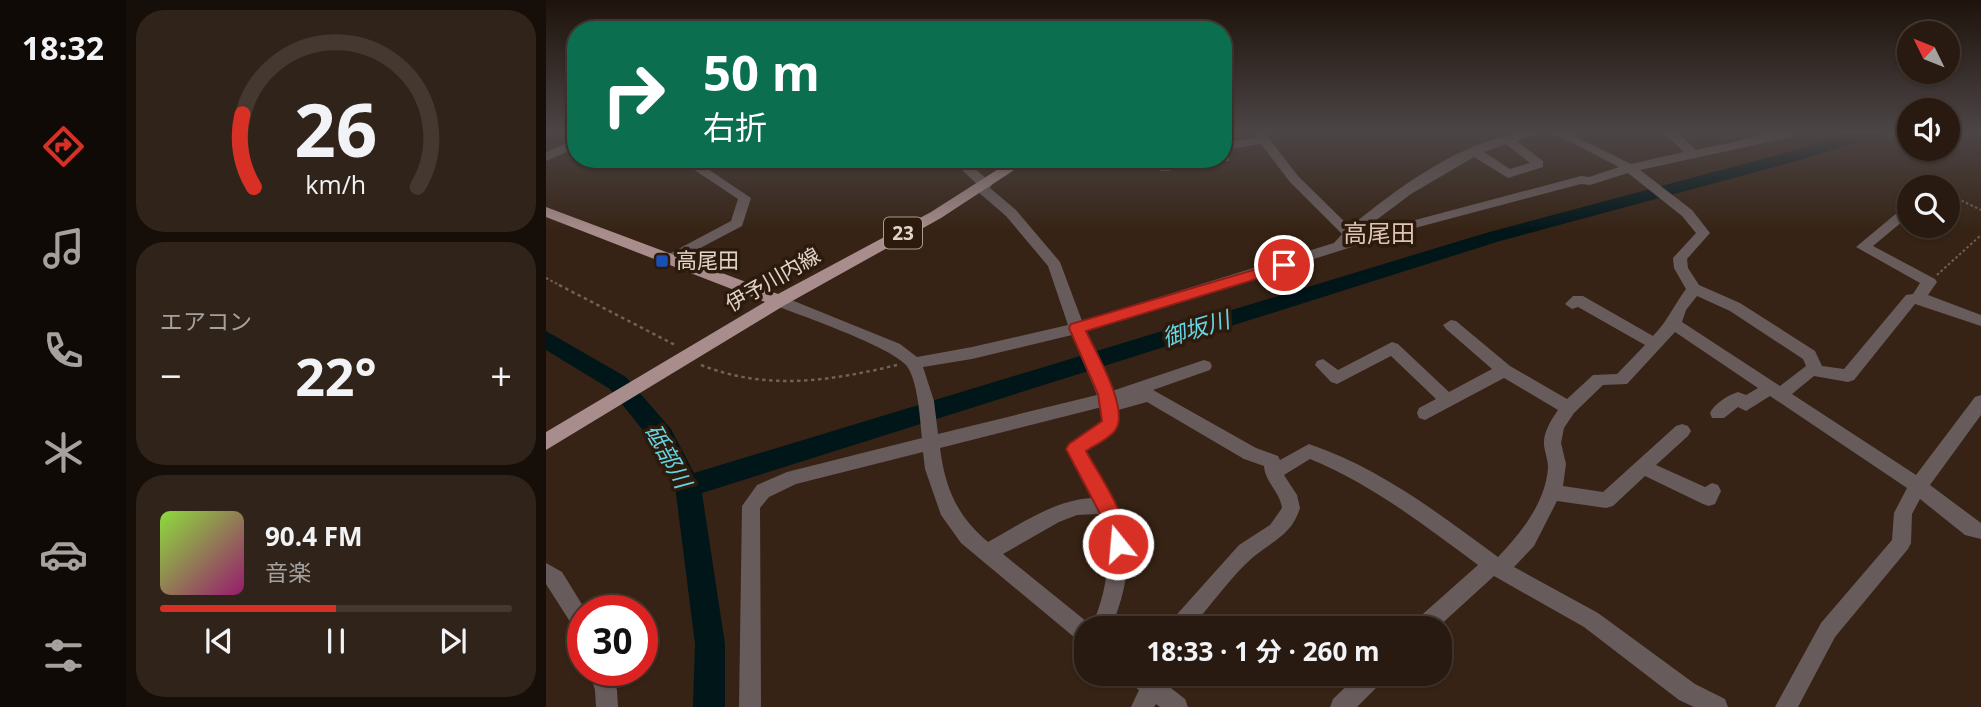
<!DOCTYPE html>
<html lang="ja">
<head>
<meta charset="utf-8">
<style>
  body { margin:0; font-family:"Open Sans","Noto Sans JP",sans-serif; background:#302319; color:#f1f3f6; height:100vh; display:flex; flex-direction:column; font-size:26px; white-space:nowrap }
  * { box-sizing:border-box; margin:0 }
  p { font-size:23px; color:#a5a19f }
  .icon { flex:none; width:38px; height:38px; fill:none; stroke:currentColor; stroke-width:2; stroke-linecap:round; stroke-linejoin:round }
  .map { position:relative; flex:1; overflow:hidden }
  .details { display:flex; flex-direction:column; gap:10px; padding:10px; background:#160e09; width:420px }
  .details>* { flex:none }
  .hud { position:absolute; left:21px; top:21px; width:665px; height:147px; border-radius:28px; box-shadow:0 2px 5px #0004,0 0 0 2px #443830; background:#0b6e4f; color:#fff; overflow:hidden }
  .needle { width:46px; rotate:313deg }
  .tools { position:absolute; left:1351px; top:21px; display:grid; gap:14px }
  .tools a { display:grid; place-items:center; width:63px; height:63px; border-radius:50%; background:#281a10; box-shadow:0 2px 5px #0004,0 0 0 2px #443830; font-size:35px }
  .speed { position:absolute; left:21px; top:595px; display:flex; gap:14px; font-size:35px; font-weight:700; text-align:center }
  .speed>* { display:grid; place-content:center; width:91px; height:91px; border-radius:50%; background:#281a10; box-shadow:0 2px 5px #0004,0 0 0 2px #443830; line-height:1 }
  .speed .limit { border:10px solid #d22; background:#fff; color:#111 }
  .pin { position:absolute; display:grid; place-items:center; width:60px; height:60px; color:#fff; margin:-30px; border:4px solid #fff; border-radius:50%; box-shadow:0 2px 7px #0007 }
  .me { position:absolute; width:77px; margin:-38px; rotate:343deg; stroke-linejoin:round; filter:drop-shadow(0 0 5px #0008) }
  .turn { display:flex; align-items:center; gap:24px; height:147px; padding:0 21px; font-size:32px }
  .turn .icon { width:91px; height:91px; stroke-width:2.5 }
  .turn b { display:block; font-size:49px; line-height:60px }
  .big { font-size:52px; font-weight:700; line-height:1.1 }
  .details .tile { flex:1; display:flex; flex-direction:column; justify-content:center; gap:10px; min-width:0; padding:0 24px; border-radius:28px; background:#302319 }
  .details .dial { align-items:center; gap:0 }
  .dial svg { height:182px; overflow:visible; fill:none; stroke:#443830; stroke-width:7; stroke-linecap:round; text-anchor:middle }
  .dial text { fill:#f1f3f6; stroke:none }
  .song { display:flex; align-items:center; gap:21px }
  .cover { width:84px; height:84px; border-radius:10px; background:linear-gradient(135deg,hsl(90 70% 55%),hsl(320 70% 35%)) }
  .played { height:7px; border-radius:4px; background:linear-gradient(90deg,#d93025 50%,#443830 50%) }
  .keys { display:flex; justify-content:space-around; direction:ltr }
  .heat { display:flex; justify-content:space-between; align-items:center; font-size:38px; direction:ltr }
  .trip { position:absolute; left:528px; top:616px; width:378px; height:70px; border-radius:28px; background:#281a10; box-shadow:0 2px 5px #0004,0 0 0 2px #443830; font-weight:700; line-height:70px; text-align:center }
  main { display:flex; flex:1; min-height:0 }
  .tab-bar { display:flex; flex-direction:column; width:126px; justify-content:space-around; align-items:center; background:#100a06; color:#a5a19f }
  .tab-bar .icon { width:49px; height:49px }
  .tab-bar .current { color:#d93025 }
  .tab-bar b { font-size:32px; color:#f1f3f6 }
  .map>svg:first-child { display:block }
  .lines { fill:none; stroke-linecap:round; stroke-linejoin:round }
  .river { fill:#011619; fill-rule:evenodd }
  .path-far1 { stroke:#716054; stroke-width:2; stroke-dasharray:2.5 2.5; stroke-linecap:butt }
  .path { stroke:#716054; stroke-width:2.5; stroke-dasharray:3.5 3.5; stroke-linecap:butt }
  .minor { fill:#685b5b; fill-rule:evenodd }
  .major { fill:#a88d8c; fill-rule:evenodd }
  .route { fill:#d93025; stroke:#8d1f18; stroke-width:2 }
  .transit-dot { fill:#1a4fb4; stroke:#2c1a0c; stroke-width:2.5 }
  .labels { text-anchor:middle; stroke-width:7; stroke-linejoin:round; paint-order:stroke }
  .shield { fill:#2c1a0c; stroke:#aa9c91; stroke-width:2 }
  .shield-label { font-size:19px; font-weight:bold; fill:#e0d3ca }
  .poi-label { font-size:21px; fill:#e0d3ca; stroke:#2c1a0c; text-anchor:start }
  .street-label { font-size:21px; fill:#e0d3ca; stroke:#2c1a0c }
  .water-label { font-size:23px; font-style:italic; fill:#64d5e2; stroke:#2c1a0c }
  .quarter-label { font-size:24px; fill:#dec4b3; stroke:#2c1a0c }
</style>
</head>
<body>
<main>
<nav class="tab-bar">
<b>18:32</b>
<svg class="icon current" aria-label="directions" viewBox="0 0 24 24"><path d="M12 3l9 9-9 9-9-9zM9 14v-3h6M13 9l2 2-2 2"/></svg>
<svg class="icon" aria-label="music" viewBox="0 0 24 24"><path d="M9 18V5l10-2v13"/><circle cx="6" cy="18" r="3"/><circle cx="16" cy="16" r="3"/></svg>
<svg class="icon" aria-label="phone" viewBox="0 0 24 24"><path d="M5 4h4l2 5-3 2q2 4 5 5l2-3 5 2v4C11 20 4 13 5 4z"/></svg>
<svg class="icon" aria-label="climate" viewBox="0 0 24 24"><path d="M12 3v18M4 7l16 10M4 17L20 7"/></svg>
<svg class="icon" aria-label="car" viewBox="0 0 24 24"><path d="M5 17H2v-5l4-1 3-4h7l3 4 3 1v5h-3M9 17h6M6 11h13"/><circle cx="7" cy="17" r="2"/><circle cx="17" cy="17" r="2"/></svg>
<svg class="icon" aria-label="filters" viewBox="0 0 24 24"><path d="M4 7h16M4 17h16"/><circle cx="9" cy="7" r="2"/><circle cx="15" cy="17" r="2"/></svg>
</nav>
<section class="details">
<div class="tile dial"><svg viewBox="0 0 100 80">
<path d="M14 69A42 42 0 1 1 86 69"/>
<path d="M14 69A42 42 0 0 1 9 37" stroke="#d93025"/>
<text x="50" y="56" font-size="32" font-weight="700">26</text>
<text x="50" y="72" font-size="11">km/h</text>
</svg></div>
<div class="tile"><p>エアコン</p>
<div class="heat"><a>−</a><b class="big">22°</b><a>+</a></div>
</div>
<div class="tile">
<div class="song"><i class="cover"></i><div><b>90.4 FM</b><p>音楽</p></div></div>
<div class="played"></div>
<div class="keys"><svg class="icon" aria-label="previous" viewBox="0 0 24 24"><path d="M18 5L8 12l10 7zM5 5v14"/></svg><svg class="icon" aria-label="pause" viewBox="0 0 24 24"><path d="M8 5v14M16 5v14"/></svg><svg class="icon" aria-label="next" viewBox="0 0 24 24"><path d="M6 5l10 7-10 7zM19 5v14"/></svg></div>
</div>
</section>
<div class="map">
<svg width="1435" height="707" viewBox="0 0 1435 707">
  <rect width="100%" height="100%" fill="#362315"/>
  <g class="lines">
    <!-- river -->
    <polygon class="river" points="1304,133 1330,133 1327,137 1254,160 954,241 156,493 179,644 179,707 147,707 149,644 129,486 107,443 64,389 0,350 0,331 80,377 125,429 148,473 940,233 1242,152"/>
    <!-- path-far1 -->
    <g class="path-far1">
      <polyline points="1402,194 1435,210"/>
      <polyline points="1391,275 1435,235"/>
      <polyline points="0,278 17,287"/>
    </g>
    <!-- path -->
    <g class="path">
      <polyline points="13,285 131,346"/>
      <path d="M 155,365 C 221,391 284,381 351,365"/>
    </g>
    <!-- minor -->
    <g class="minor">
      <path d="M 707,133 L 719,133 L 752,176 L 804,227 C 853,187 926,132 990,133 L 971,141 L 997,161 L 997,167 L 962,178 L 928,157 L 865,194 L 809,236 L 1035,176 L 1043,177 L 1073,167 L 1007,133 L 1022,133 L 1085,164 L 1138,152 L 1119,133 L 1132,133 L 1150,150 L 1229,133 L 1251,133 L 1245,137 L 1094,170 L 1146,210 L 1164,233 L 1141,259 L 1142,268 L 1153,285 L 1194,303 L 1269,351 L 1276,366 L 1298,369 L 1360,295 L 1367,294 L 1374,283 L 1310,247 L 1358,207 L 1363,206 L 1363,216 L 1327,246 L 1389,279 L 1391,282 L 1382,295 L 1435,315 L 1435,326 L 1369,304 L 1308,380 L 1302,382 L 1268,376 L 1246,394 L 1370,475 L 1429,397 L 1435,395 L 1435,415 L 1384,485 L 1435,523 L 1435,539 L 1419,535 L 1374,499 L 1366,514 L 1365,543 L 1362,549 L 1289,637 L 1252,707 L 1229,707 L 1275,623 L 1346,540 L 1348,513 L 1361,488 L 1224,396 L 1200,411 L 1192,407 L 1178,418 L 1166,418 L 1164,413 C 1168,404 1182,395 1192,392 L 1200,395 L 1212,388 L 1129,332 L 1081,384 L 1057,385 L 1028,413 L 1018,428 L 1015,443 L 1020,464 L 1017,486 L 1057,492 L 1130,426 L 1136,424 L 1142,426 L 1145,431 L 1142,436 L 1110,465 L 1159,487 L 1166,483 L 1172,485 L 1175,491 L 1169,504 L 1163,506 L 1157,504 L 1099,476 L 1067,506 L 1060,508 L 1011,501 L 988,546 L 968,567 L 1052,613 L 1149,684 L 1179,699 L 1182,707 L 1148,707 L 1133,700 L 1038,627 L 948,576 L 891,628 L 866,628 L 869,621 L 932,565 C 878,525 827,485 764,459 L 738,475 L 751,495 L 754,508 C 746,535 726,541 706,558 C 685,577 664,606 645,628 L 622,628 L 625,621 L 693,545 L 724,525 L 736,508 C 734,492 719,482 718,466 L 698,459 L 601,402 L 572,410 L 569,431 L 539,451 C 578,520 597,550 565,628 L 541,628 L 541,645 L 534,642 L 415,543 L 395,515 L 379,469 L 377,452 L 250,484 L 223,497 L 214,508 L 215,707 L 193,707 L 196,506 L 211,485 L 241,472 L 376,438 C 374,420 372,379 360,365 C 343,346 256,316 228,305 L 226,301 L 228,297 L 238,297 L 354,344 L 371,357 L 426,347 L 522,325 L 502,266 L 460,216 L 431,191 L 430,188 L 432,185 L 404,159 L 418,159 L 444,182 L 446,185 L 444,188 L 470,210 L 514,262 L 536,321 L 788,243 L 796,234 L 744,182 L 715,144 L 677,150 L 677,142 L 710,138 ZM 960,144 L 984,163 L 964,169 L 938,152 ZM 1082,173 L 1136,216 L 1150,233 L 1127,258 L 1128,268 L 1140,289 C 1128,305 1121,322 1107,336 L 1037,296 L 1027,296 L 1019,304 L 1026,309 L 1032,307 L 1099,345 L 1071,374 L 1047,375 L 1021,399 L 964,366 L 910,321 L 905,320 L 897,325 L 900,329 L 946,369 L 903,392 L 852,344 L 846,342 L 792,370 L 777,359 L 771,361 L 769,365 L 785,382 L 791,384 L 845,356 L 890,399 L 873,408 L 871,413 L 873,418 L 879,420 L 958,378 L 1012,410 C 1005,420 997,433 998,445 C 999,453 1002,460 1002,467 C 1000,502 975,533 952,557 C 892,513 834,468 763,444 L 734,460 L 732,456 L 710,448 L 607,390 L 664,370 L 666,366 L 664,362 L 658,360 L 566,391 L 540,331 L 850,233 L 1035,184 L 1044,185 ZM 1151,296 L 1184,311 L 1257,359 L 1260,366 L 1234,386 L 1136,322 L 1140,310 ZM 526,335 L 551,395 L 392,434 L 388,401 L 377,367 L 426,359 ZM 556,407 L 555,423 L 523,444 L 520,449 L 546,498 C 508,500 475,524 442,542 C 411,516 399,488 394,448 ZM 531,515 L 553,514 C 567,555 562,587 546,626 L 457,554 L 513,522 Z"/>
      <polygon points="30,139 30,148 0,161 0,152"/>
      <polygon points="677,154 683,155 683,161 673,161 677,159"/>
      <polygon points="132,159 147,159 205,198 196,226 124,264 119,262 117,259 119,256 185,221 192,199"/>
      <path d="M 577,159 L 603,159 C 597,165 583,165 577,159 Z"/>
      <polygon points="630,159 648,159 623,171 615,171 613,168"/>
      <polygon points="0,563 16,572 40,611 37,611 37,634 30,631 0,584"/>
      <polygon points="43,670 65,670 71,690 72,707 50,707 49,690"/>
      <polygon points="579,674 607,674 639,699 642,707 614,707 610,704 608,707 585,707 593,690 582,682"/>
      <polygon points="813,674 839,674 836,682 811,707 784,707 787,699"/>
    </g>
    <!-- major -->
    <polygon class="major" points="468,159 485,159 395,218 239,305 0,450 0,432 219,302 0,217 0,207 232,294 385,212"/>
  </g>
  <!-- sky -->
  <linearGradient id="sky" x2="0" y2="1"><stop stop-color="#1e130c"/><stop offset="0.57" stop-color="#4c4546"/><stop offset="1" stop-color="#4c4546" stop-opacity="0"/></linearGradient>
  <rect width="1435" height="232" fill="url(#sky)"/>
  <!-- route -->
  <path class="route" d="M 738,261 L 745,265 L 743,269 L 540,331 C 549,351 583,408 570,429 C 565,438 549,445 540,451 C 551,472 590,527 579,550 L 572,552 L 566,550 L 558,521 L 520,449 L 523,444 L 556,421 L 552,394 L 523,328 L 525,324 Z"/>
  <!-- markers -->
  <rect class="transit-dot" x="109" y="254" width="14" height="14" rx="3.5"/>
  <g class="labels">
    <!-- shield labels -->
    <rect class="shield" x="338" y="217.5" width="38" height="31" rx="5"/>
    <g class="shield-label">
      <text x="357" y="240">23</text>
    </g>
    <!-- poi labels -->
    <g class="poi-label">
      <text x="130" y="268">高尾田</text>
    </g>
    <!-- street labels -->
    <g class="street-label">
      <text transform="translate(227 280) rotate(-30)" y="7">伊予川内線</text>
    </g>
    <!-- water labels -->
    <g class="water-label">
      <text transform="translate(650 329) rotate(-17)" y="8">御坂川</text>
      <text transform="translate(122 456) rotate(61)" y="8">砥部川</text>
    </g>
    <!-- quarter labels -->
    <g class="quarter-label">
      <text x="833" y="242">高尾田</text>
    </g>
  </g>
</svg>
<div class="tools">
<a><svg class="needle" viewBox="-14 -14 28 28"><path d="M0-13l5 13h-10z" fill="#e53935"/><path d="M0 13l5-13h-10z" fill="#a5a19f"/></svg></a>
<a><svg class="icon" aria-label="sound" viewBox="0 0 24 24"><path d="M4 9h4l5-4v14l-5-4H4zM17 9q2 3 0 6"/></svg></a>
<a><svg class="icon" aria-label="search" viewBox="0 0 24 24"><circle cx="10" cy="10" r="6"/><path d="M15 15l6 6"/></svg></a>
</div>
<div class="speed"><div class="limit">30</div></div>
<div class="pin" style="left:738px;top:265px;background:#d93025"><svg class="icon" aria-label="arrive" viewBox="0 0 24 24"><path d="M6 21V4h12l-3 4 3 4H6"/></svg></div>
<svg class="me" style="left:572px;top:544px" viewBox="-20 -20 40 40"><circle r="17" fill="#d93025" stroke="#fff" stroke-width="3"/><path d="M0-11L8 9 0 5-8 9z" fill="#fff"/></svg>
<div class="trip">18:33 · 1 分 · 260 m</div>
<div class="hud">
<div class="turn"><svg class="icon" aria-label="right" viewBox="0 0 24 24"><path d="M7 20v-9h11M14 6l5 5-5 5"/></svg><div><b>50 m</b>右折</div></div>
</div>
</div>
</main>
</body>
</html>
